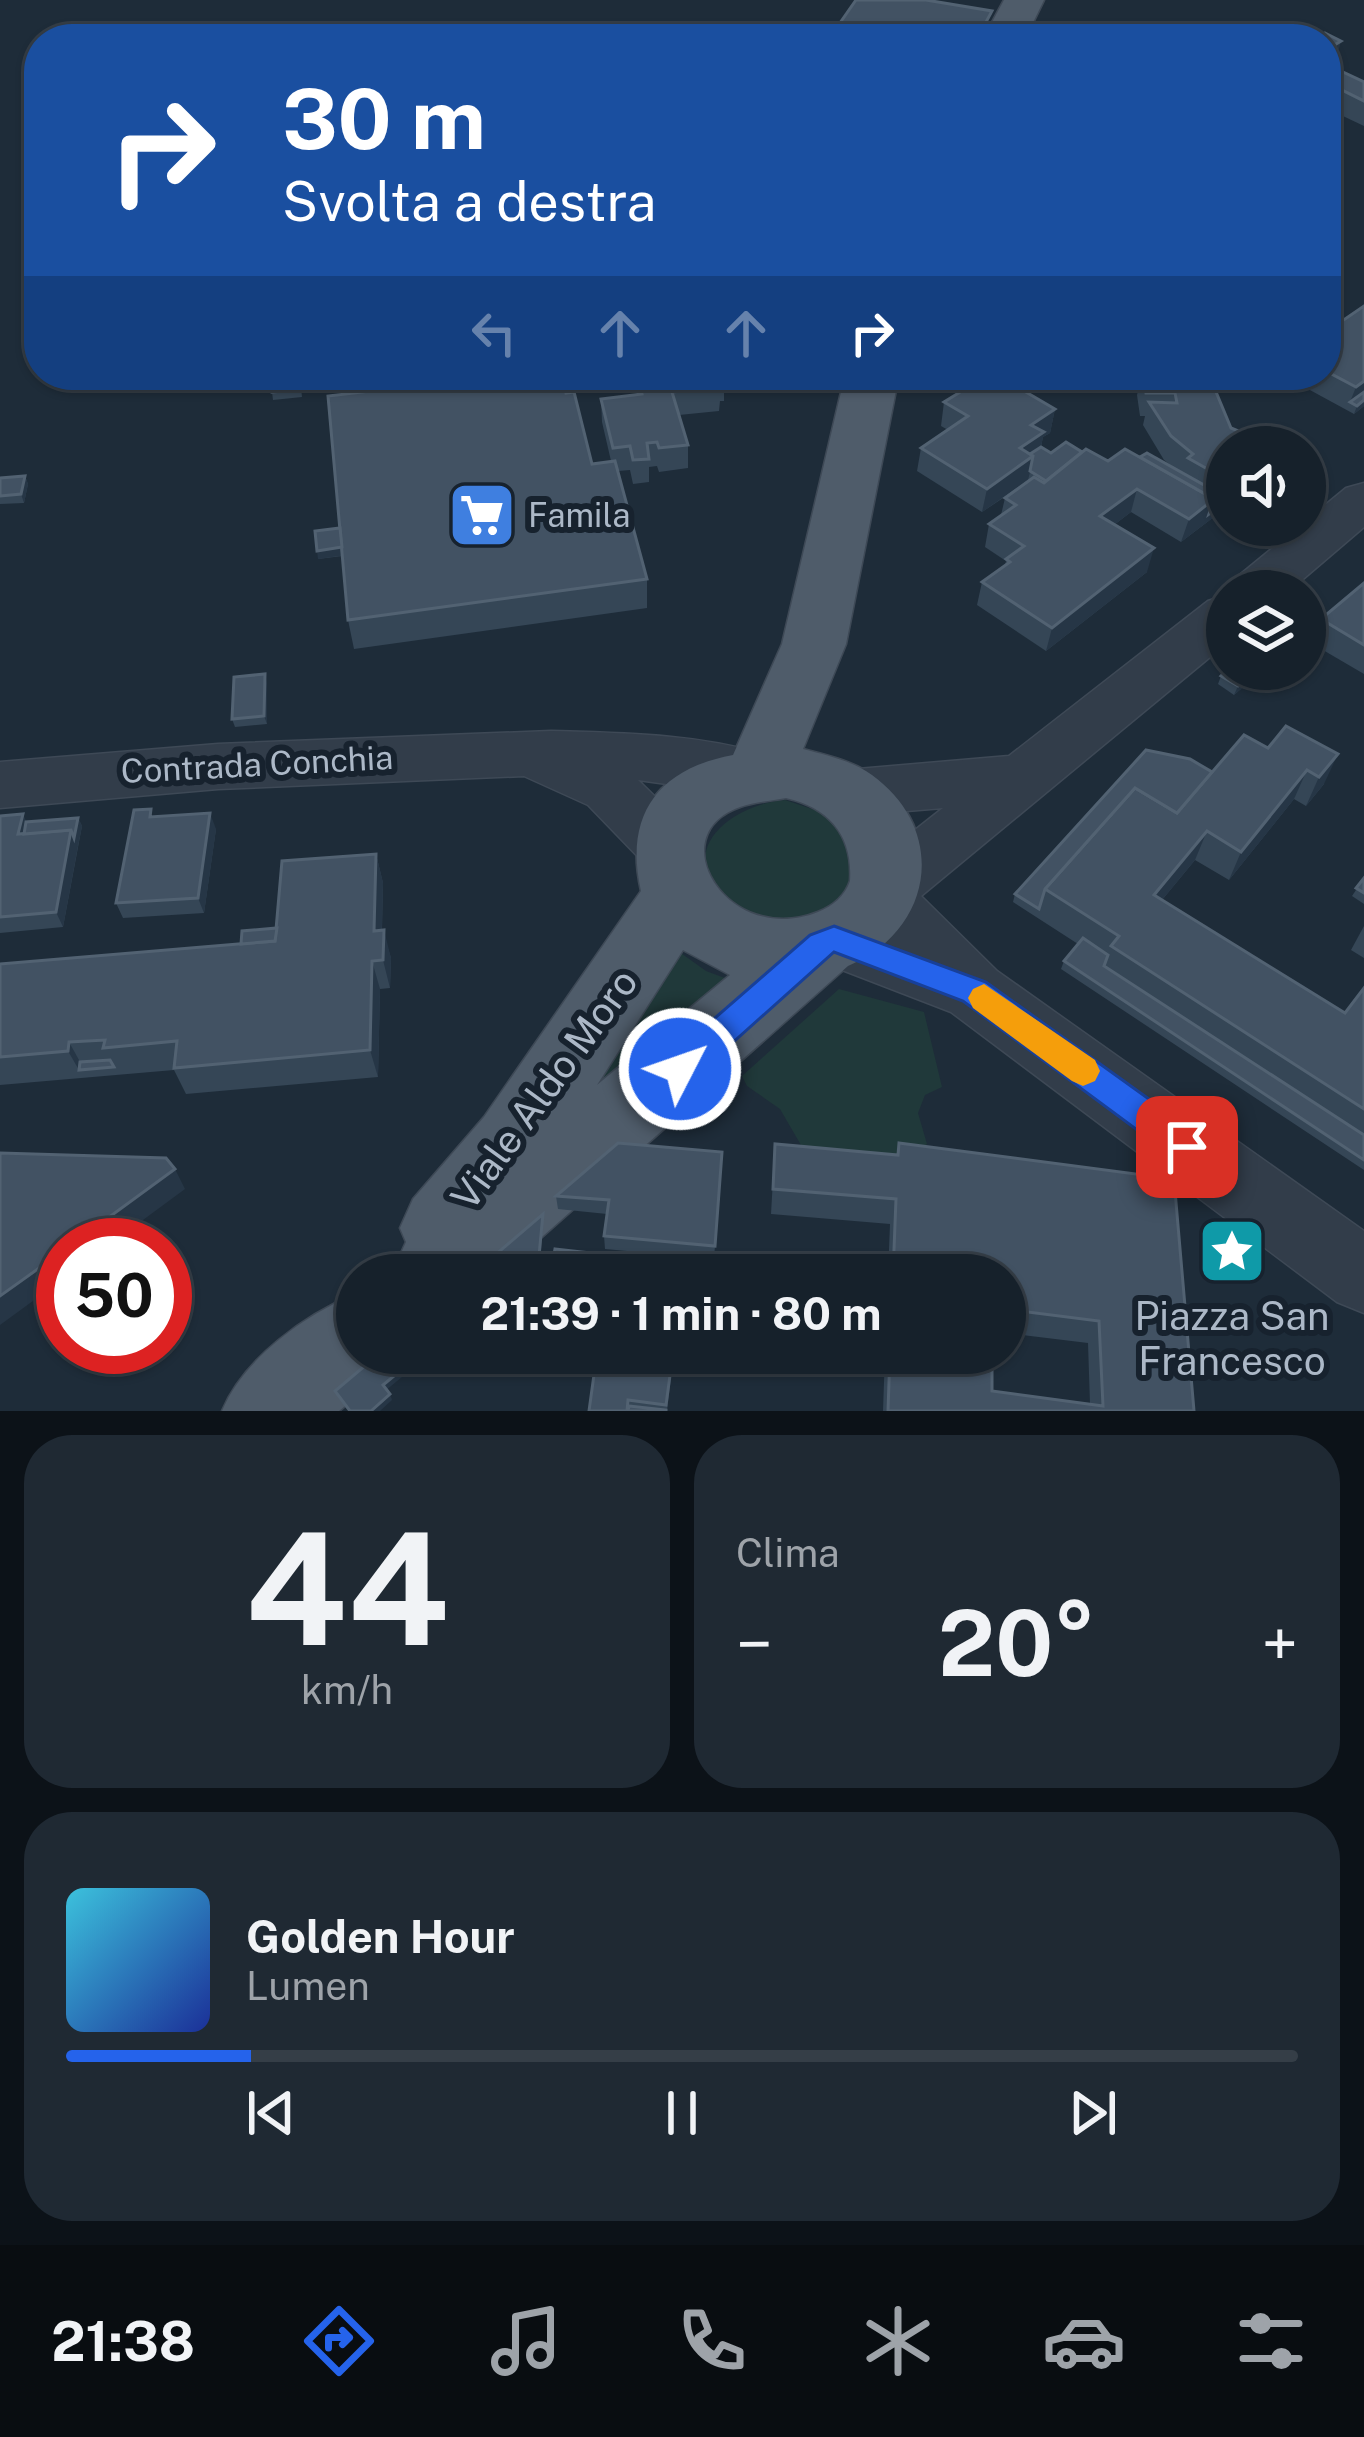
<!DOCTYPE html>
<html lang="it">
<head>
<meta charset="utf-8">
<style>
  body { margin:0; font-family:"Public Sans",sans-serif; background:#1f2933; color:#f1f3f6; height:100vh; display:flex; flex-direction:column; font-size:45px; white-space:nowrap }
  * { box-sizing:border-box; margin:0 }
  p { font-size:39px; color:#9ea3a9 }
  .icon { flex:none; width:66px; height:66px; fill:none; stroke:currentColor; stroke-width:2; stroke-linecap:round; stroke-linejoin:round }
  .map { position:relative; height:1411px; overflow:hidden }
  .details { display:flex; flex-direction:column; gap:24px; padding:24px; background:#0c1218; flex:1 }
  .details>* { flex:none }
  .top-card { position:absolute; left:24px; top:24px; width:1317px; height:366px; border-radius:48px; box-shadow:0 3px 9px #0004,0 0 0 3px #353e47; background:#1a4fa0; color:#fff; overflow:hidden }
  .fabs { position:absolute; left:1206px; top:426px; display:grid; gap:24px }
  .fabs a { display:grid; place-items:center; width:120px; height:120px; border-radius:50%; background:#16212b; box-shadow:0 3px 9px #0004,0 0 0 3px #353e47; font-size:60px }
  .speed { position:absolute; left:36px; top:1218px; display:flex; gap:24px; font-size:60px; font-weight:700; text-align:center }
  .speed>* { display:grid; place-content:center; width:156px; height:156px; border-radius:50%; background:#16212b; box-shadow:0 3px 9px #0004,0 0 0 3px #353e47; line-height:1 }
  .speed .limit { border:18px solid #d22; background:#fff; color:#111 }
  .pin { position:absolute; display:grid; place-items:center; width:102px; height:102px; color:#fff; margin:-51px; border-radius:24px; box-shadow:0 6px 18px #0006 }
  .me { position:absolute; width:132px; margin:-66px; rotate:49deg; stroke-linejoin:round; filter:drop-shadow(0 0 9px #0008) }
  .turn { display:flex; align-items:center; gap:42px; height:252px; padding:0 60px; font-size:54px }
  .turn .icon { width:156px; height:156px; stroke-width:2.5 }
  .turn b { display:block; font-size:84px; line-height:102px }
  .lanes { display:flex; align-items:center; height:114px; padding:0 60px; background:#0003; justify-content:center; gap:60px; direction:ltr }
  .lanes .off { opacity:.35 }
  .big { font-size:90px; font-weight:700; line-height:1.1 }
  .details .tile { flex:1; display:flex; flex-direction:column; justify-content:center; gap:18px; min-width:0; padding:0 42px; border-radius:48px; background:#1f2933 }
  .details .dial { align-items:center; gap:0 }
  .dial b { font-size:156px; line-height:1 }
  .song { display:flex; align-items:center; gap:36px }
  .cover { width:144px; height:144px; border-radius:18px; background:linear-gradient(135deg,hsl(190 70% 55%),hsl(230 70% 35%)) }
  .played { height:12px; border-radius:6px; background:linear-gradient(90deg,#2563eb 15%,#353e47 15%) }
  .keys { display:flex; justify-content:space-around; direction:ltr }
  .heat { display:flex; justify-content:space-between; align-items:center; font-size:66px; direction:ltr }
  .details .tiles { flex:1; display:grid; gap:24px; grid-template-columns:1fr 1fr }
  .tile:last-child { grid-column:span 2 }
  .trip { position:absolute; left:336px; top:1254px; width:690px; height:120px; border-radius:60px; background:#16212b; box-shadow:0 3px 9px #0004,0 0 0 3px #353e47; font-weight:700; line-height:120px; text-align:center }
  .dock { display:flex; height:192px; justify-content:space-around; align-items:center; background:#090d11; color:#9ea3a9 }
  .dock .icon { width:84px; height:84px }
  .dock .current { color:#2563eb }
  .dock b { font-size:54px; color:#f1f3f6 }
  .map>svg:first-child { display:block }
  .green { fill:#20393a }
  .lines { fill:none; stroke-linecap:round; stroke-linejoin:round }
  .minor-casing { stroke:#3e4956; stroke-width:3 }
  .major-casing { stroke:#3e4956; stroke-width:3 }
  .minor { fill:#323d4a; fill-rule:evenodd }
  .major { fill:#4f5c6a; fill-rule:evenodd }
  .wall { fill:#354656 }
  .shaded-wall { fill:#263646 }
  .building { fill:#425263; stroke:#526272; stroke-width:3 }
  .route { fill:#2563eb; stroke:#184099; stroke-width:3 }
  .slow { fill:#f59e0b }
  .labels { text-anchor:middle; stroke-width:12; stroke-linejoin:round; paint-order:stroke }
  .poi-label { font-size:33px; fill:#acb8c7; stroke:#17222e; text-anchor:start }
  .street-label { font-size:33px; fill:#acb8c7; stroke:#17222e }
  .near-street-label { font-size:39px; fill:#acb8c7; stroke:#17222e }
  .near-poi-label { font-size:39px; fill:#acb8c7; stroke:#17222e }
</style>
</head>
<body>
<div class="map">
<svg width="1364" height="1411" viewBox="0 0 1364 1411">
  <rect width="100%" height="100%" fill="#1e2c39"/>
  <!-- green -->
  <g class="green">
    <path d="M 785,800 L 830,815 L 856,850 C 854,861 854,875 851,886 C 833,937 751,925 722,895 C 674,845 739,803 785,800 Z"/>
    <polygon points="671,946 706,971 749,987 595,1087"/>
    <polygon points="839,989 924,1012 942,1087 925,1095 918,1113 927,1144 908,1160 805,1152 780,1109 747,1086 742,1076"/>
  </g>
  <g class="lines">
    <!-- minor casing -->
    <g class="minor-casing">
      <g id="minor">
        <polygon points="1364,483 1364,527 1289,591 1228,591 1236,578 1346,488"/>
        <polygon points="1227,595 1227,643 921,896 997,971 1364,1231 1364,1313 1337,1302 951,1012 811,958 802,939 811,920 834,912 866,923 849,897 863,871 943,808 846,816 825,809 816,793 825,777 846,770 1009,756 1208,601"/>
        <path d="M 551,731 C 625,733 703,734 774,757 L 783,773 L 774,789 L 753,796 L 638,780 L 689,830 L 698,847 L 689,864 L 667,872 L 645,864 L 588,805 L 524,776 L 218,789 L 0,808 L 0,762 L 218,744 Z"/>
      </g>
    </g>
    <!-- major casing -->
    <g class="major-casing">
      <g id="major">
        <polygon points="1004,0 1044,0 1025,39 983,39"/>
        <path d="M 845,375 L 899,375 L 846,644 L 803,749 C 826,755 853,761 872,775 C 950,832 932,931 848,966 L 499,1275 L 391,1275 L 406,1242 L 400,1228 L 413,1199 L 484,1117 L 641,891 C 624,816 657,769 733,755 L 782,644 ZM 786,798 C 830,808 853,836 850,881 C 845,896 833,906 818,912 C 728,948 659,835 740,807 C 754,802 771,801 786,798 ZM 683,950 L 730,975 L 597,1085 Z"/>
        <path d="M 357,1293 L 357,1353 L 395,1353 L 389,1370 L 339,1411 L 222,1411 C 244,1358 305,1315 357,1293 Z"/>
      </g>
    </g>
    <!-- minor -->
    <use href="#minor" class="minor"/>
    <!-- major -->
    <use href="#major" class="major"/>
  </g>
  <!-- wall -->
  <g class="wall">
    <polygon points="1326,64 1364,82 1364,126 1326,108"/>
    <polygon points="1364,306 1364,406 1354,414 1286,377 1286,375 1326,375 1326,332"/>
    <polygon points="632,375 724,375 724,401 720,401 719,411 679,415 688,445 688,468 659,472 657,466 649,467 649,482 633,484 630,470 618,471 647,579 647,608 354,649 348,620 342,556 318,559 340,528 592,464 611,461 602,422 601,399 637,395"/>
    <polygon points="1011,375 1054,375 1027,392 1010,382"/>
    <polygon points="1142,375 1219,375 1211,381 1227,447 1227,507 1181,542 1131,512 1114,525 1147,572 1046,651 977,605 982,582 1005,565 1006,561 985,547 989,524 1001,515 1005,498 1030,480 982,512 917,471 921,448 948,430 941,426 944,402 1055,409 1050,433 1043,437 1041,447 1051,453 1082,452 1108,461 1140,457 1174,468 1164,460 1143,425 1145,416 1140,416 1137,395"/>
    <polygon points="301,388 302,397 273,400 272,392"/>
    <polygon points="25,476 28,484 24,503 0,504 0,478"/>
    <polygon points="1364,583 1364,674 1311,643 1321,619"/>
    <polygon points="1253,673 1250,681 1234,695 1218,684 1221,676"/>
    <polygon points="267,683 267,724 235,727 232,719"/>
    <polygon points="1286,726 1324,784 1306,806 1294,799 1229,880 1195,860 1162,900 1345,1013 1364,988 1364,1170 1061,969 1064,961 1078,944 1013,902 1015,894 1212,772 1268,748"/>
    <polygon points="0,816 26,822 78,818 82,826 63,927 0,933"/>
    <polygon points="154,817 216,829 204,913 123,918 116,903"/>
    <polygon points="376,854 383,883 382,930 391,958 390,988 380,989 378,1077 186,1094 174,1070 0,1085 0,964 241,944 277,928"/>
    <polygon points="1364,878 1364,904 1352,896"/>
    <polygon points="1364,926 1364,958 1351,950"/>
    <polygon points="899,1143 1174,1179 1194,1411 883,1411 885,1353 992,1353 992,1391 1090,1404 1088,1343 1005,1333 1005,1275 888,1275 890,1224 771,1214 775,1144 897,1154"/>
    <polygon points="722,1152 714,1259 605,1249 604,1236 607,1214 558,1209 556,1196"/>
    <polygon points="543,1214 540,1273 532,1272 532,1275 484,1275 481,1267"/>
    <polygon points="597,1353 722,1353 722,1359 674,1353 667,1411 589,1411"/>
  </g>
  <!-- shaded-wall -->
  <g class="shaded-wall">
    <polygon points="1341,41 1339,49 1326,56 1326,50"/>
    <polygon points="1042,375 1054,375 1027,392 1028,384"/>
    <polygon points="1364,381 1364,398 1350,402 1356,387"/>
    <polygon points="1364,400 1364,406 1354,414 1357,406"/>
    <polygon points="1055,409 1050,433 1043,437 1039,455 1033,460 1028,480 982,512 987,489 1020,448 1031,425"/>
    <polygon points="25,476 28,484 24,503 21,494"/>
    <polygon points="1137,489 1131,512 1094,540 1100,516"/>
    <polygon points="1214,499 1227,501 1227,507 1181,542 1189,519"/>
    <polygon points="344,547 346,555 318,559 317,551"/>
    <polygon points="1154,548 1147,572 1046,651 1052,628"/>
    <polygon points="1253,673 1250,681 1234,695 1238,686"/>
    <polygon points="265,674 267,683 267,724 264,716"/>
    <polygon points="1338,754 1324,784 1306,806 1319,777"/>
    <polygon points="1307,770 1294,799 1229,880 1241,852"/>
    <polygon points="210,813 216,829 204,913 198,898"/>
    <polygon points="23,814 30,830 28,841 18,834"/>
    <polygon points="78,818 82,826 78,846 74,838"/>
    <polygon points="71,830 78,846 63,927 56,912"/>
    <polygon points="1207,831 1195,860 1143,923 1154,895"/>
    <polygon points="376,854 383,883 381,959 374,931"/>
    <polygon points="384,930 391,958 390,988 383,960"/>
    <polygon points="372,961 380,989 378,1077 370,1050"/>
    <polygon points="69,1042 84,1069 79,1070 68,1051"/>
    <polygon points="175,1169 185,1189 109,1245 71,1245"/>
    <polygon points="63,1251 63,1279 0,1325 0,1296"/>
    <polygon points="435,1353 444,1353 425,1369 423,1363"/>
    <polygon points="418,1356 420,1362 385,1391 383,1385"/>
    <polygon points="390,1394 392,1400 380,1411 371,1411"/>
  </g>
  <!-- building -->
  <g class="building">
    <polygon points="856,0 926,0 992,11 977,39 825,39 830,31 844,34 835,30"/>
    <polygon points="1325,33 1341,41 1326,50 1326,39 1314,39"/>
    <polygon points="1326,64 1364,82 1364,101 1326,82"/>
    <polygon points="1364,306 1364,381 1356,387 1326,371 1326,332"/>
    <polygon points="507,375 562,375 566,393 574,392 592,464 615,461 647,579 348,620 328,396"/>
    <polygon points="637,375 724,375 724,377 717,378 720,387 672,392 688,445 659,448 657,442 647,443 649,459 633,460 630,446 613,448 601,399 642,394"/>
    <polygon points="988,375 997,375 1055,409 1031,425 1044,432 1020,448 1033,456 987,489 921,448 968,416 944,402"/>
    <polygon points="1014,375 1042,375 1028,384"/>
    <polygon points="1144,375 1209,375 1231,428 1277,447 1227,447 1227,480 1188,458 1193,454 1171,436 1149,402 1177,403 1175,393 1146,393"/>
    <polygon points="299,380 300,389 272,392 271,383"/>
    <polygon points="1364,392 1364,400 1357,406 1350,402"/>
    <polygon points="1066,442 1082,452 1046,481 1030,471 1033,456 1030,454 1041,447 1051,453"/>
    <polygon points="1086,449 1108,461 1125,449 1214,499 1189,519 1137,489 1100,516 1154,548 1052,628 982,582 1010,562 1006,559 1024,546 989,524 1016,505 1005,498 1034,477 1044,483"/>
    <polygon points="1147,453 1227,498 1227,501 1209,514 1214,499 1140,457"/>
    <polygon points="25,476 21,494 0,496 0,478"/>
    <polygon points="340,528 342,547 317,551 315,531"/>
    <polygon points="1364,583 1364,645 1321,619"/>
    <polygon points="1228,669 1246,669 1253,673 1238,686 1221,676"/>
    <polygon points="265,674 264,716 232,719 234,677"/>
    <polygon points="1286,726 1338,754 1319,777 1307,770 1241,852 1207,831 1154,895 1345,1013 1364,988 1364,1109 1111,946 1119,936 1045,889 1135,788 1177,813 1244,735 1268,748"/>
    <polygon points="1146,750 1190,759 1212,772 1177,813 1135,788 1045,889 1039,909 1015,894"/>
    <polygon points="151,809 150,817 210,813 198,898 116,903 134,810"/>
    <polygon points="23,814 18,834 71,830 56,912 0,917 0,816"/>
    <polygon points="78,818 74,838 71,830 24,834 26,822"/>
    <polygon points="376,854 374,931 384,930 383,960 372,961 370,1050 174,1068 177,1041 103,1048 105,1040 69,1042 68,1051 0,1057 0,964 275,941 282,861"/>
    <polygon points="1364,878 1364,893 1356,888"/>
    <polygon points="277,928 275,941 241,944 242,931"/>
    <polygon points="1083,938 1108,955 1104,966 1364,1135 1364,1160 1064,961"/>
    <polygon points="110,1060 114,1067 79,1070 80,1062"/>
    <polygon points="618,1143 722,1152 715,1246 604,1236 609,1200 556,1196"/>
    <polygon points="899,1143 1174,1179 1194,1411 888,1411 890,1353 992,1353 992,1391 1103,1406 1099,1321 1005,1309 1005,1275 893,1275 896,1199 773,1189 775,1144 898,1155"/>
    <polygon points="0,1153 166,1158 175,1169 71,1245 63,1245 63,1251 0,1296"/>
    <polygon points="543,1214 538,1266 526,1265 532,1271 531,1275 488,1275 481,1267"/>
    <polygon points="555,1249 618,1256 615,1275 550,1275"/>
    <polygon points="380,1353 435,1353 423,1363 418,1356 383,1385 390,1394 371,1411 350,1411 335,1391"/>
    <polygon points="597,1353 673,1353 666,1405 628,1400 627,1411 589,1411"/>
    <polygon points="629,1406 666,1410 666,1411 628,1411"/>
  </g>
  <!-- route -->
  <polygon class="route" points="834,926 986,982 1199,1135 1204,1147 1199,1158 1187,1162 1175,1158 963,1001 834,952 692,1079 680,1084 668,1079 664,1069 668,1059 810,935"/>
  <!-- slow -->
  <polygon class="slow" points="984,984 1095,1060 1100,1071 1095,1081 1083,1086 1072,1081 973,1008 968,998 973,989"/>
  <!-- icons -->
  <defs>
    <g id="supermarket-square" transform="scale(3.45)"><rect x="-9" y="-9" width="18" height="18" rx="4" fill="#3f7fe0" stroke="#17222e"/><path d="M-6-5.5h2.5l.6 2H6L4.5 2H-2.5L-4.4-4H-6ZM-1.5 3.2a1.3 1.3 0 1 0 .1 0ZM3 3.2a1.3 1.3 0 1 0 .1 0Z" fill="#fff"/></g>
    <g id="sight-square" transform="scale(3.45)"><rect x="-9" y="-9" width="18" height="18" rx="4" fill="#0f9aa8" stroke="#17222e"/><path d="M0-6L1.8-2.2L6-1.7L2.9 1.2L3.7 5.4L0 3.3L-3.7 5.4L-2.9 1.2L-6-1.7L-1.8-2.2Z" fill="#fff"/></g>
  </defs>
  <g fill-rule="evenodd">
    <use href="#supermarket-square" x="482" y="515"/>
    <use href="#sight-square" x="1232" y="1251"/>
  </g>
  <g class="labels">
    <!-- poi labels -->
    <g class="poi-label">
      <text x="528" y="527">Famila</text>
    </g>
    <!-- street labels -->
    <g class="street-label">
      <text transform="translate(257 764) rotate(-3)" y="12">Contrada Conchia</text>
    </g>
    <!-- near-street labels -->
    <g class="near-street-label">
      <text transform="translate(544 1089) rotate(-54)" y="14">Viale Aldo Moro</text>
    </g>
    <!-- near-poi labels -->
    <g class="near-poi-label">
      <text x="1232" y="1330">Piazza San<tspan x="1232" dy="45">Francesco</tspan></text>
    </g>
  </g>
</svg>
<div class="fabs">
<a><svg class="icon" aria-label="sound" viewBox="0 0 24 24"><path d="M4 9h4l5-4v14l-5-4H4zM17 9q2 3 0 6"/></svg></a>
<a><svg class="icon" aria-label="layers" viewBox="0 0 24 24"><path d="M12 4l9 5-9 5-9-5zM3 14l9 5 9-5"/></svg></a>
</div>
<div class="speed"><div class="limit">50</div></div>
<div class="pin" style="left:1187px;top:1147px;background:#d93025"><svg class="icon" aria-label="arrive" viewBox="0 0 24 24"><path d="M6 21V4h12l-3 4 3 4H6"/></svg></div>
<svg class="me" style="left:680px;top:1069px" viewBox="-20 -20 40 40"><circle r="17" fill="#2563eb" stroke="#fff" stroke-width="3"/><path d="M0-11L8 9 0 5-8 9z" fill="#fff"/></svg>
<div class="trip">21:39 · 1 min · 80 m</div>
<div class="top-card">
<div class="turn"><svg class="icon" aria-label="right" viewBox="0 0 24 24"><path d="M7 20v-9h11M14 6l5 5-5 5"/></svg><div><b>30 m</b>Svolta a destra</div></div>
<div class="lanes"><svg class="icon off" aria-label="left" viewBox="0 0 24 24"><path d="M17 20v-9H6M10 6l-5 5 5 5"/></svg><svg class="icon off" aria-label="ahead" viewBox="0 0 24 24"><path d="M12 20V5M6 11l6-6 6 6"/></svg><svg class="icon off" aria-label="ahead" viewBox="0 0 24 24"><path d="M12 20V5M6 11l6-6 6 6"/></svg><svg class="icon" aria-label="right" viewBox="0 0 24 24"><path d="M7 20v-9h11M14 6l5 5-5 5"/></svg></div>
</div>
</div>
<section class="details">
<div class="tiles">
<div class="tile dial"><b>44</b><p>km/h</p></div>
<div class="tile"><p>Clima</p>
<div class="heat"><a>−</a><b class="big">20°</b><a>+</a></div>
</div>
<div class="tile">
<div class="song"><i class="cover"></i><div><b>Golden Hour</b><p>Lumen</p></div></div>
<div class="played"></div>
<div class="keys"><svg class="icon" aria-label="previous" viewBox="0 0 24 24"><path d="M18 5L8 12l10 7zM5 5v14"/></svg><svg class="icon" aria-label="pause" viewBox="0 0 24 24"><path d="M8 5v14M16 5v14"/></svg><svg class="icon" aria-label="next" viewBox="0 0 24 24"><path d="M6 5l10 7-10 7zM19 5v14"/></svg></div>
</div>
</div>
</section>
<nav class="dock">
<b>21:38</b>
<svg class="icon current" aria-label="directions" viewBox="0 0 24 24"><path d="M12 3l9 9-9 9-9-9zM9 14v-3h6M13 9l2 2-2 2"/></svg>
<svg class="icon" aria-label="music" viewBox="0 0 24 24"><path d="M9 18V5l10-2v13"/><circle cx="6" cy="18" r="3"/><circle cx="16" cy="16" r="3"/></svg>
<svg class="icon" aria-label="phone" viewBox="0 0 24 24"><path d="M5 4h4l2 5-3 2q2 4 5 5l2-3 5 2v4C11 20 4 13 5 4z"/></svg>
<svg class="icon" aria-label="climate" viewBox="0 0 24 24"><path d="M12 3v18M4 7l16 10M4 17L20 7"/></svg>
<svg class="icon" aria-label="car" viewBox="0 0 24 24"><path d="M5 17H2v-5l4-1 3-4h7l3 4 3 1v5h-3M9 17h6M6 11h13"/><circle cx="7" cy="17" r="2"/><circle cx="17" cy="17" r="2"/></svg>
<svg class="icon" aria-label="filters" viewBox="0 0 24 24"><path d="M4 7h16M4 17h16"/><circle cx="9" cy="7" r="2"/><circle cx="15" cy="17" r="2"/></svg>
</nav>
</body>
</html>
